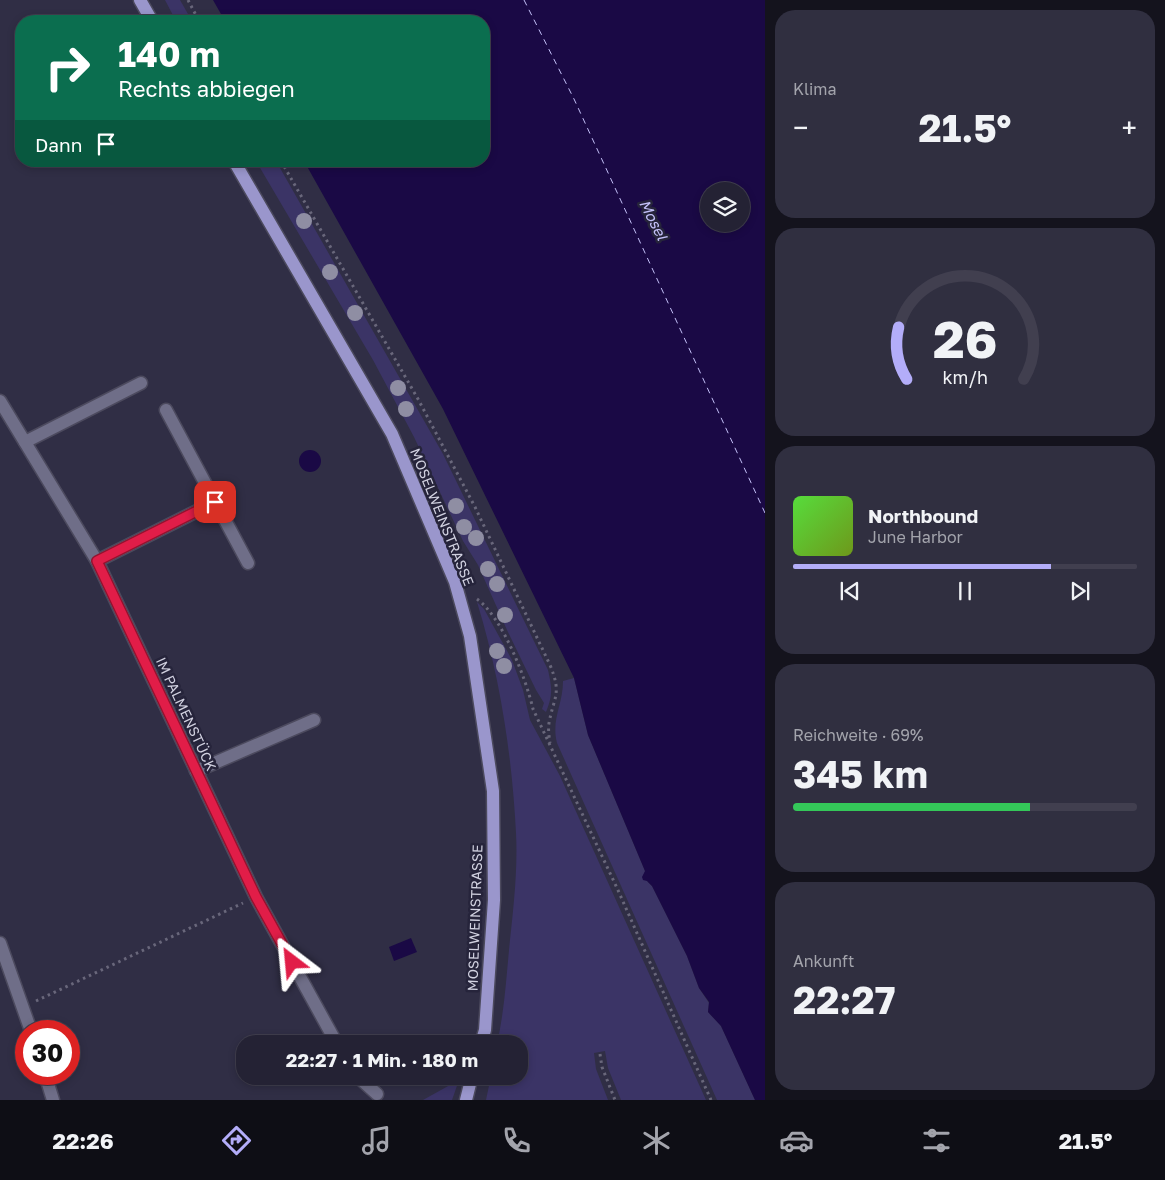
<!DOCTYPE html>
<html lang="de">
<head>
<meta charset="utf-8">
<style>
  body { margin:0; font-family:"Golos Text",sans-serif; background:#302f40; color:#f1f3f6; height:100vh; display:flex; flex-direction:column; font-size:19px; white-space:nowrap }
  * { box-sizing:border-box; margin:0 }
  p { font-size:16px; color:#a3a4ac }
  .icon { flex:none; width:28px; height:28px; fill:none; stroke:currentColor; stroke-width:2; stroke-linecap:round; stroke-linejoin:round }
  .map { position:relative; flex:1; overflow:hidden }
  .panel { display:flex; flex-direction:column; gap:10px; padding:10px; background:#14131d; width:400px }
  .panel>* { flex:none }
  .hud { position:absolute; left:15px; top:15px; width:475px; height:152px; border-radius:20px; box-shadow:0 2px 8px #0003,0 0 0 1px #413f4f; background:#0b6e4f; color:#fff; overflow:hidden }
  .fabs { position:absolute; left:700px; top:182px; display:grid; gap:10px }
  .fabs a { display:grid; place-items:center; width:50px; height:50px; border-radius:50%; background:#242234; box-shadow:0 2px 8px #0003,0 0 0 1px #413f4f; font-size:25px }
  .speed { position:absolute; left:15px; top:1020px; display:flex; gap:10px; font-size:25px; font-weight:700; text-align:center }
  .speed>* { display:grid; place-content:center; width:65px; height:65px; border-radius:50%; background:#242234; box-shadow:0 2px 8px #0003,0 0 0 1px #413f4f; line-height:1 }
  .speed .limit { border:8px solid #d22; background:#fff; color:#111 }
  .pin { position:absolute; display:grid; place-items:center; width:42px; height:42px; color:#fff; margin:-21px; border-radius:10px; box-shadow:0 2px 8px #0006 }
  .me { position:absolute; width:55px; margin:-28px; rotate:331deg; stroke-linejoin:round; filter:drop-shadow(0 0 4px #0008) }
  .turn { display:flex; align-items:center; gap:18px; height:105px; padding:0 20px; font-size:22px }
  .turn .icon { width:65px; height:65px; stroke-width:2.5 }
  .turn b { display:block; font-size:35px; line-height:42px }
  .then { display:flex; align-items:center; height:48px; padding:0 20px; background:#0003; gap:10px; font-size:19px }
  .big { font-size:38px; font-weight:700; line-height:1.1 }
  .panel .widget { flex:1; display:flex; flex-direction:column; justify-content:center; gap:8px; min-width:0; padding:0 18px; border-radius:20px; background:#302f40 }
  .panel .dial { align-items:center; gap:0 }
  .dial svg { height:130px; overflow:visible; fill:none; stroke:#413f4f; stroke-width:7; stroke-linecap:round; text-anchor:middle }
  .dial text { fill:#f1f3f6; stroke:none }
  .song { display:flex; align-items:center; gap:15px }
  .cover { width:60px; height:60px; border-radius:8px; background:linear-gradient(135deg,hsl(110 70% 55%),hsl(80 70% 35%)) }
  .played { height:5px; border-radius:2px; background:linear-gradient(90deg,#b3adf9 75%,#413f4f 75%) }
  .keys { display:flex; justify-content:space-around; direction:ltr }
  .heat { display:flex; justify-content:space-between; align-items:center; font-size:28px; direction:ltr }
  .charge { height:8px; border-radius:4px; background:linear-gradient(90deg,#34c759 69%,#413f4f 0) }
  .trip { position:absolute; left:236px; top:1035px; width:292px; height:50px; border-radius:20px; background:#242234; box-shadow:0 2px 8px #0003,0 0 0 1px #413f4f; font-weight:700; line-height:50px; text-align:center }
  .menu { display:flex; height:80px; justify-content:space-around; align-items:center; background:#0e0e15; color:#a3a4ac }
  .menu .icon { width:35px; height:35px }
  .menu .on { color:#b3adf9 }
  .menu b { font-size:22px; color:#f1f3f6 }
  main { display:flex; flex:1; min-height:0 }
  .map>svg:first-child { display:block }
  .green { fill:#3b3466 }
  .water { fill:#1a0945; fill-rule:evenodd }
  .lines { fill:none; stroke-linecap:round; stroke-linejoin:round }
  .ferry { stroke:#c3c0f8; stroke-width:1; stroke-dasharray:6 5; stroke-linecap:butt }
  .lane-casing { stroke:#4c4a5e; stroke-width:15 }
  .street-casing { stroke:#4c4a5e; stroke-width:15 }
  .primary-casing { stroke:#4c4a5e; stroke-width:15 }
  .path { stroke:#69677b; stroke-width:3; stroke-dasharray:2.5 4; stroke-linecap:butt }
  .lane { stroke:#6f6e88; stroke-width:12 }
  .street { stroke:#6f6e88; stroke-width:12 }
  .primary { stroke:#9a96cc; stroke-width:12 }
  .tree { fill:#8f8ea3 }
  .route-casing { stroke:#92132f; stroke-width:12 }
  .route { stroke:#e11d48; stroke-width:9 }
  .labels { text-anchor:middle; stroke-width:5; stroke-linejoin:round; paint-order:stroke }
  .street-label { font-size:14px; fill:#d1d1e0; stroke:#26243b }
  .water-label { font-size:15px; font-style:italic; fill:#c3c0f8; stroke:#26243b }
</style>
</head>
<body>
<main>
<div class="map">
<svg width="765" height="1100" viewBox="0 0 765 1100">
  <rect width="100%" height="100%" fill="#302e45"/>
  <!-- green -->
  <g class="green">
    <polygon points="165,0 180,0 192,21 176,21"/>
    <path d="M 256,161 L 276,161 L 443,454 L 548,670 C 552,688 553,695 546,712 L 542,709 L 544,703 L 536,690 L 507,630 L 478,565 L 463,541 L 414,437 L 373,360 Z"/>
    <path d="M 477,602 L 484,609 L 512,660 L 523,690 L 530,720 L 560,776 L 706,1100 L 621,1100 L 608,1068 L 605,1051 L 594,1053 L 596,1069 L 608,1100 L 486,1100 L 491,1076 L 520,1076 L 520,1044 L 497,1044 C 504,1013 506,982 509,950 C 513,911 518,872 516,833 C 512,755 500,677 477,602 Z"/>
    <path d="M 574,678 L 588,735 L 645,871 L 647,881 L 652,886 L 687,956 L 699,988 L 709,1003 L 708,1012 L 721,1026 L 755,1100 L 717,1100 L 557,743 C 551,719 563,705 563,681 Z"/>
    <polygon points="459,1080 452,1100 423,1100"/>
  </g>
  <!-- water -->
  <g class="water">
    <path d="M 213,0 L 765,0 L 765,1100 L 755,1100 L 721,1026 L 708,1012 L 709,1002 L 699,988 L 687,956 L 652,886 L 647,881 L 643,880 L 642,877 L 645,871 L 588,735 L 574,678 L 443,409 L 304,161 L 484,161 L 484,21 L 225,21 ZM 741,191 L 741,224 L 709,224 L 709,191 Z"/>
    <circle cx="310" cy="461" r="11"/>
    <polygon points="411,938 417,952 394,961 389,947"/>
  </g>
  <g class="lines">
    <!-- ferry -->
    <polyline class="ferry" points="524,0 574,99 765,513"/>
    <!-- lane casing -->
    <g class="lane-casing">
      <g id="lane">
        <polyline points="166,410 248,563"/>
        <polyline points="25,442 141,383"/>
        <polyline points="97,561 215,502"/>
        <polyline points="196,771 314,720"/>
      </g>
    </g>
    <!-- street casing -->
    <g class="street-casing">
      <g id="street">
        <polyline points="0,401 97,561 256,897 337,1044"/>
        <polyline points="0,943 31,1031"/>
        <polyline points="45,1074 53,1100"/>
        <polyline points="357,1076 377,1094"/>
      </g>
    </g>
    <!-- primary casing -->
    <g class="primary-casing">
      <g id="primary">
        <polyline points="140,0 152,21"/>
        <polyline points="234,161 392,434 455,582 470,636 493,791 494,900 485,1030 481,1044"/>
        <polyline points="466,1100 472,1076"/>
      </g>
    </g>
    <!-- path -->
    <g class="path">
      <polyline points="188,0 199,21"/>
      <path d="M 281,161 L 418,399 L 475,507 L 550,665 C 562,694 554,696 549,723 C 548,729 549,737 550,743"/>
      <path d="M 477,599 C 503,618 526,679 533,709 L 617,888 L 711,1100"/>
      <polyline points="36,1001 243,903"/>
      <polyline points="600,1054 602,1067 615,1100"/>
    </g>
    <!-- lane -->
    <use href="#lane" class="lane"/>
    <!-- street -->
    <use href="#street" class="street"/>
    <!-- primary -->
    <use href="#primary" class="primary"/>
  </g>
  <!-- trees -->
  <g class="tree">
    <circle cx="304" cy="221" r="8"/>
    <circle cx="330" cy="272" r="8"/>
    <circle cx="355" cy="313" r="8"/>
    <circle cx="398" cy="388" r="8"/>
    <circle cx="406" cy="409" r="8"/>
    <circle cx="456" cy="506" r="8"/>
    <circle cx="464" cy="527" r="8"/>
    <circle cx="476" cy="538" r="8"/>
    <circle cx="488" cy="569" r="8"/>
    <circle cx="497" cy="584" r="8"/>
    <circle cx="505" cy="615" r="8"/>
    <circle cx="497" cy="651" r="8"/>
    <circle cx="504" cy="666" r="8"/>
  </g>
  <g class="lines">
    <!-- route casing -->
    <g class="route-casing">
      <polyline id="route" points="215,502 97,561 256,897 292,962"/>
    </g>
    <!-- route -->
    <use href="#route" class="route"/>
  </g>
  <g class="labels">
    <!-- street labels -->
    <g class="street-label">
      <text transform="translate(442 517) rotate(68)" y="5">MOSELWEINSTRASSE</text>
      <text transform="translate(186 714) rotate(65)" y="5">IM PALMENSTÜCK</text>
      <text transform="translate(475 918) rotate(-88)" y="5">MOSELWEINSTRASSE</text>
    </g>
    <!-- water labels -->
    <g class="water-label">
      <text transform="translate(653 220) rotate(63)" y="5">Mosel</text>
    </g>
  </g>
</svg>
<div class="fabs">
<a><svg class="icon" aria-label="layers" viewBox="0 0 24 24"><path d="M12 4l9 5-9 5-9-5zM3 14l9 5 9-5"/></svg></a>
</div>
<div class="speed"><div class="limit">30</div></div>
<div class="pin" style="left:215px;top:502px;background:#d93025"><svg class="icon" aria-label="arrive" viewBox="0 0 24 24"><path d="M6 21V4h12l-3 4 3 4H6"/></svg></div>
<svg class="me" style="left:292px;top:962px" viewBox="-20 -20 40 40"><path d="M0-17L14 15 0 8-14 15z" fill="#e11d48" stroke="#fff" stroke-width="4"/></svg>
<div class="trip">22:27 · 1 Min. · 180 m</div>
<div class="hud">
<div class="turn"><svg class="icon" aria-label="right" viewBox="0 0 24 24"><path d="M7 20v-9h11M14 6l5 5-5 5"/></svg><div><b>140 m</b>Rechts abbiegen</div></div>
<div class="then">Dann<svg class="icon" aria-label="arrive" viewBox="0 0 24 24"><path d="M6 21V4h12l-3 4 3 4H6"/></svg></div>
</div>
</div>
<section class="panel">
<div class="widget"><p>Klima</p>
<div class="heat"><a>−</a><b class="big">21.5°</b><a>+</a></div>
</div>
<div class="widget dial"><svg viewBox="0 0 100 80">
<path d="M14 69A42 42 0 1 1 86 69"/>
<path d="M14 69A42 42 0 0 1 9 37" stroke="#b3adf9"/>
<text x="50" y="56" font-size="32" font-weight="700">26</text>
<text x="50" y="72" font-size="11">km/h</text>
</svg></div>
<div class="widget">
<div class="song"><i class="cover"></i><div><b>Northbound</b><p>June Harbor</p></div></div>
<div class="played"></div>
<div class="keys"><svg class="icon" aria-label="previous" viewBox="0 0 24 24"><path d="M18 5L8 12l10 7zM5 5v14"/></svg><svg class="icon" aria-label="pause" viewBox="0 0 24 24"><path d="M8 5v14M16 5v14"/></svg><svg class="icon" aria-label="next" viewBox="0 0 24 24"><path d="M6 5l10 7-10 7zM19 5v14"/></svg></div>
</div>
<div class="widget"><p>Reichweite · 69%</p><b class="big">345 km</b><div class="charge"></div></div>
<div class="widget"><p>Ankunft</p><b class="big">22:27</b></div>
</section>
</main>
<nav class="menu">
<b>22:26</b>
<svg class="icon on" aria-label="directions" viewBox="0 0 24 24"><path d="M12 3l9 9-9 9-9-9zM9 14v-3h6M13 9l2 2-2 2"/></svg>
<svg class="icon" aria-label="music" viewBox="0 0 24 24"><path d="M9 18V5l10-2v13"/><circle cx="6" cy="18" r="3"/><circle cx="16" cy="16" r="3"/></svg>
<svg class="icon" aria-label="phone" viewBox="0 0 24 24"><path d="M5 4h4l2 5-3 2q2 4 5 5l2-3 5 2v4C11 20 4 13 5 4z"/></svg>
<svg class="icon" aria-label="climate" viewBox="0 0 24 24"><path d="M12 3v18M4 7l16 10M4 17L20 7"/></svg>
<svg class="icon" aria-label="car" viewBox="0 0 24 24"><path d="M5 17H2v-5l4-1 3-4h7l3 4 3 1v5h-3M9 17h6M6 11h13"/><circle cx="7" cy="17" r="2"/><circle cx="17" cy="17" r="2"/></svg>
<svg class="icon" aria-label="filters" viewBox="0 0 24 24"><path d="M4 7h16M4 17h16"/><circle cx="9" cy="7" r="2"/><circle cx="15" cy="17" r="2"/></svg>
<b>21.5°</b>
</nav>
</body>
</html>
